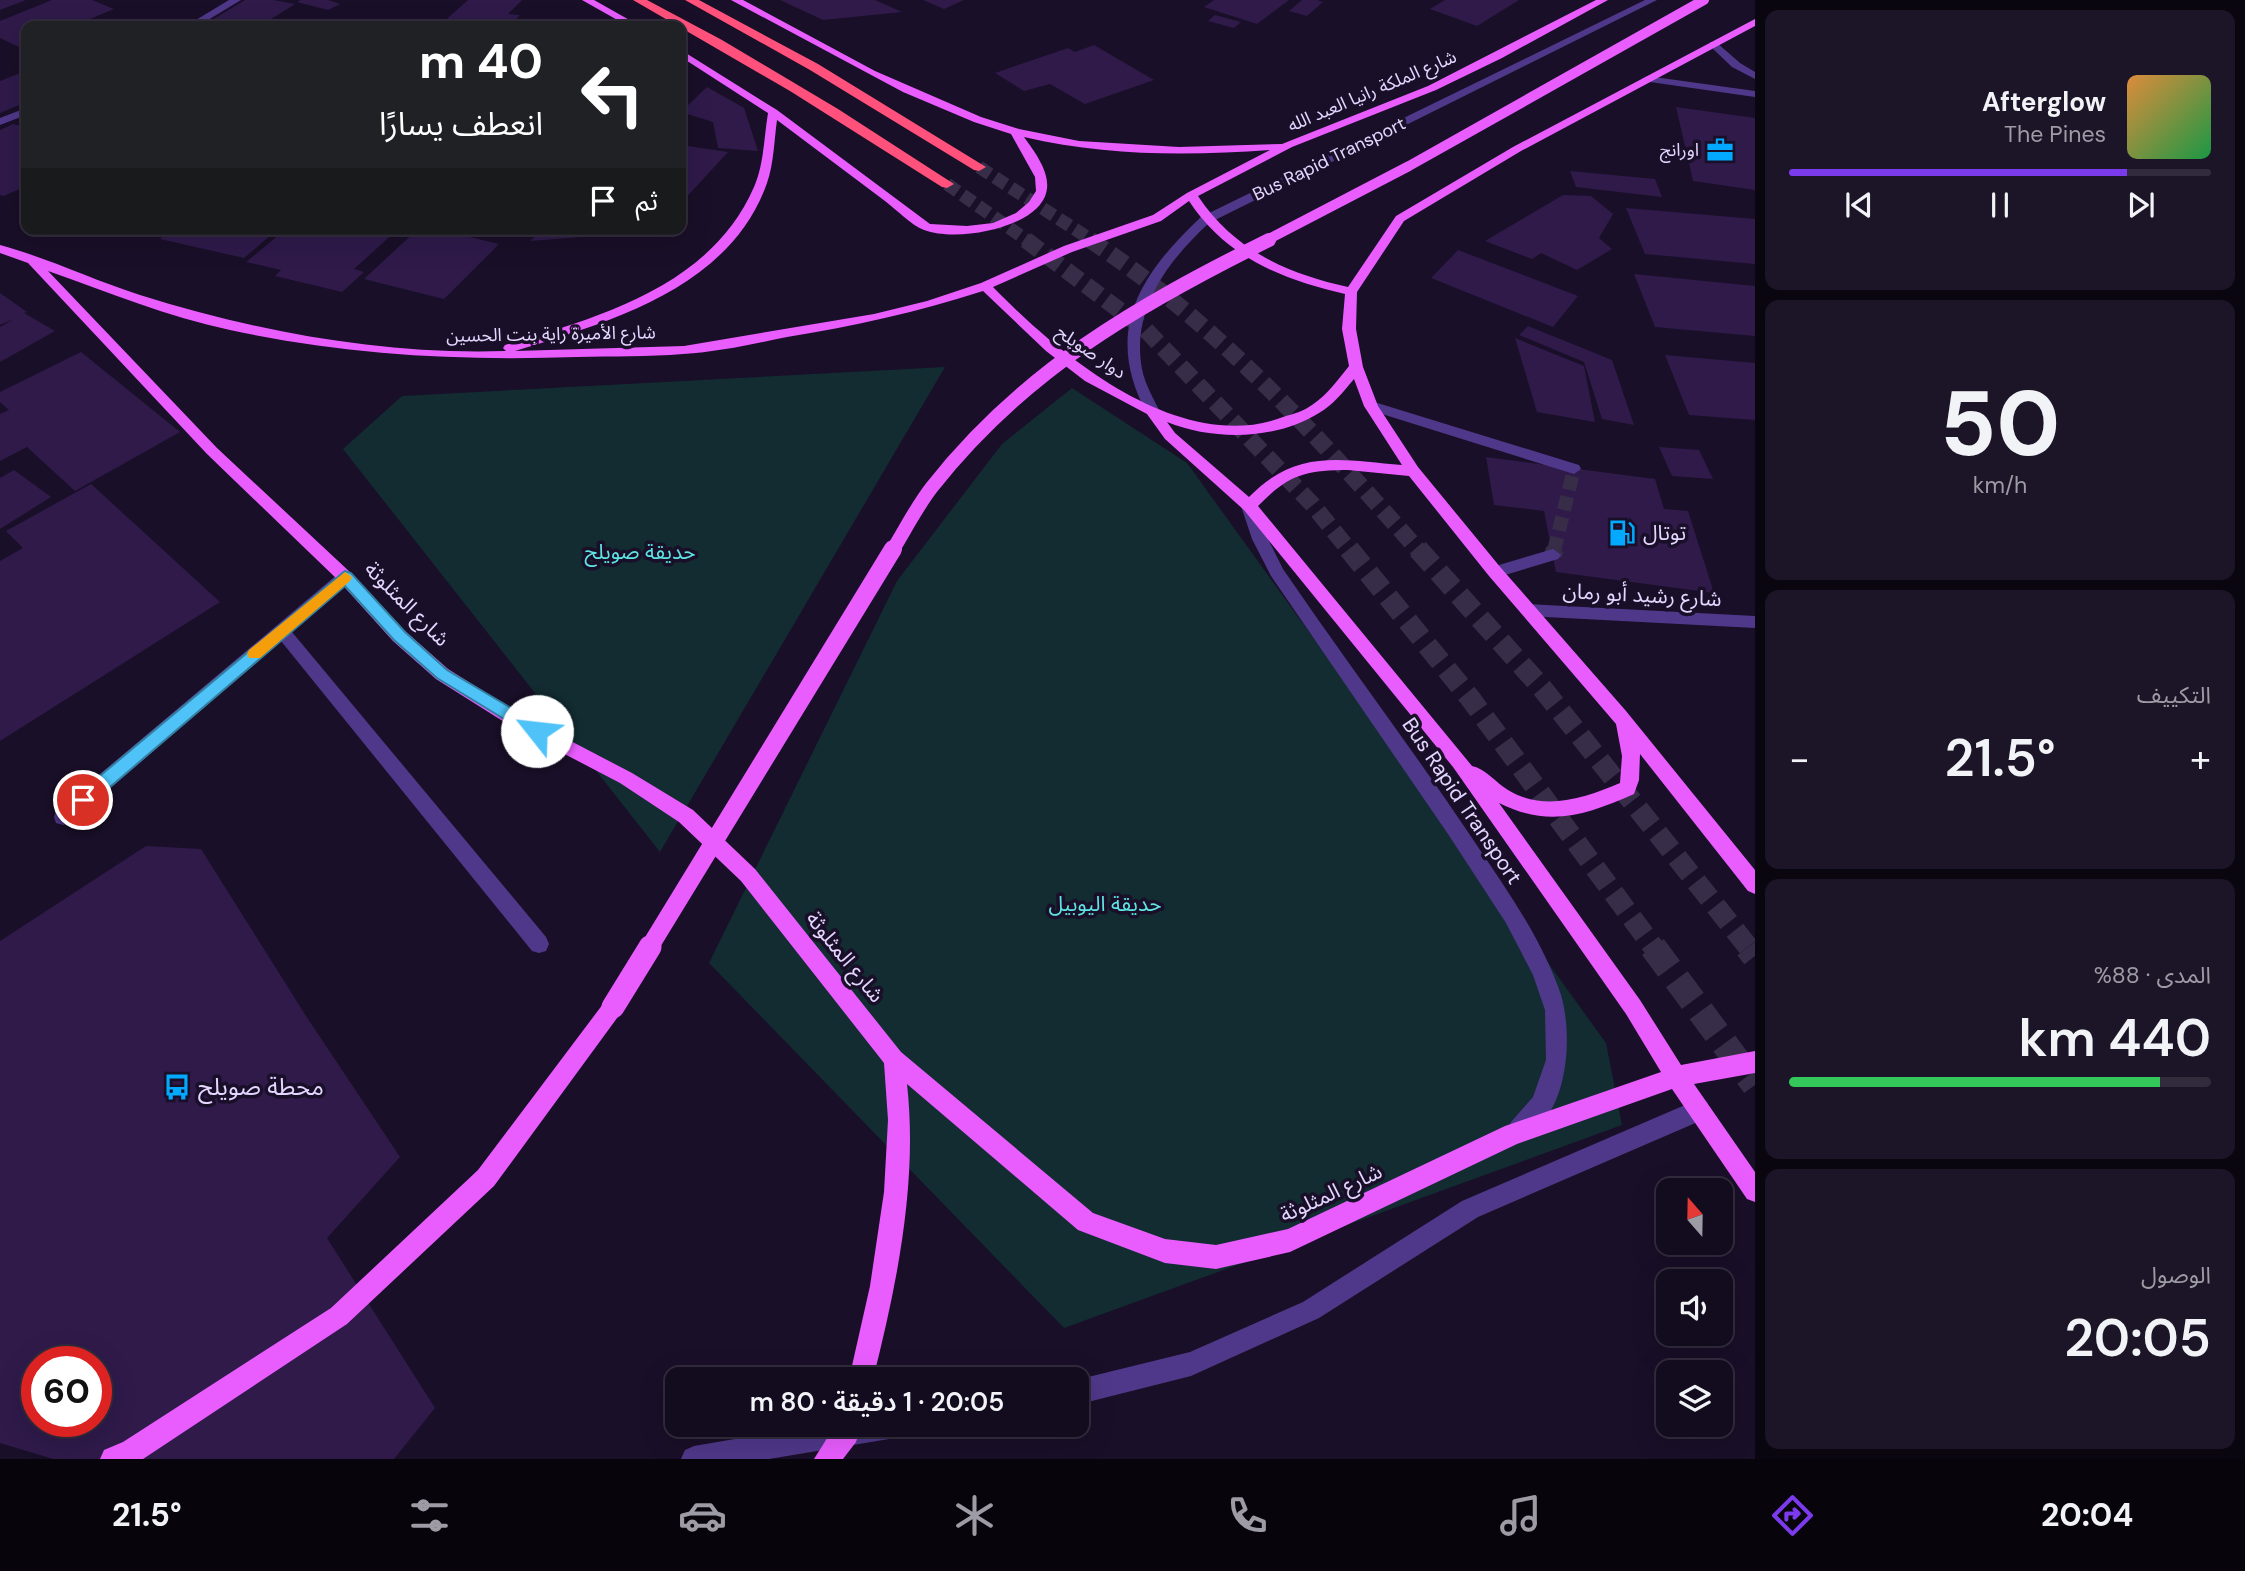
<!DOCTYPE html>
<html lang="ar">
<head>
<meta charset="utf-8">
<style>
  body { margin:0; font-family:"DM Sans","Noto Sans Arabic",sans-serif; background:#1c1427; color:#f1f3f6; direction:rtl; height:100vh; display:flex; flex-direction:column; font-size:26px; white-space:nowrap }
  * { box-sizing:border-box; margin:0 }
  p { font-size:23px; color:#9d9ba4 }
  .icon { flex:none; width:38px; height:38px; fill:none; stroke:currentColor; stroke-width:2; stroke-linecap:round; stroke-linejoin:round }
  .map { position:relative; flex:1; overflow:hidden; direction:ltr }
  .details { display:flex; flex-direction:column; gap:10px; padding:10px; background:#0a0610; width:490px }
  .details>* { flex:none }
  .top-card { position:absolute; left:21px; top:21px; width:665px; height:214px; border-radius:14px; box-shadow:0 7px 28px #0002,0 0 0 2px #322b3c; direction:rtl; background:#202124; color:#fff; overflow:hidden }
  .needle { width:46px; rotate:340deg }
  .tools { position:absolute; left:1656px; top:1178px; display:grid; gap:14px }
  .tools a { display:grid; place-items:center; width:77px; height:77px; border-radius:14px; background:#130b1e; box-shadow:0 7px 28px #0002,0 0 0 2px #322b3c; font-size:35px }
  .speed { position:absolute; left:21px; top:1346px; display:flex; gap:14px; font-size:35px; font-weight:700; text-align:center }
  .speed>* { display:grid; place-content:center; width:91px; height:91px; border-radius:50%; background:#130b1e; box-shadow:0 7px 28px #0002,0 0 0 2px #322b3c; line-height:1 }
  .speed .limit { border:10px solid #d22; background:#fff; color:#111 }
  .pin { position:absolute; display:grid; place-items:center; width:60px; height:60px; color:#fff; margin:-30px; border:4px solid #fff; border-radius:50%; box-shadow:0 2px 7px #0007 }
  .me { position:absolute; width:77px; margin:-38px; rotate:299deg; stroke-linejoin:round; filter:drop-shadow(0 0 5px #0008) }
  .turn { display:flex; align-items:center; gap:24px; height:147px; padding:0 28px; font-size:32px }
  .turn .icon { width:91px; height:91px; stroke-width:2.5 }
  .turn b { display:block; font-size:49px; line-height:60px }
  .then { display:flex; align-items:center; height:66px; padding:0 28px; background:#0003; gap:14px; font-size:26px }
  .big { font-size:52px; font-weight:600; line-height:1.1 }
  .details .widget { flex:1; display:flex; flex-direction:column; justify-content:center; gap:10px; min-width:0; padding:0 24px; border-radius:14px; background:#1c1427 }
  .details .dial { align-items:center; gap:0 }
  .dial b { font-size:91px; line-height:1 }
  .song { display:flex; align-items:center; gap:21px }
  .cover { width:84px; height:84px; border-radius:10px; background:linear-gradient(135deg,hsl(30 70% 55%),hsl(140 70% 35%)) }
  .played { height:7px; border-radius:4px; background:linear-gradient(90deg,#7c3aed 80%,#322b3c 80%) }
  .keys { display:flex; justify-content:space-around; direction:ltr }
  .heat { display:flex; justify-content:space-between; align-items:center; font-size:38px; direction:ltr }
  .charge { height:10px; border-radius:5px; background:linear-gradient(90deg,#34c759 88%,#322b3c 0) }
  .trip { position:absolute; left:665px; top:1367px; width:424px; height:70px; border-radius:14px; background:#130b1e; box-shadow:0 7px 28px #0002,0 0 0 2px #322b3c; font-weight:600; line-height:70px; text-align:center; direction:rtl }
  .tabs { display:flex; height:112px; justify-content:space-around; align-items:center; background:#08040c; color:#9d9ba4 }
  .tabs .icon { width:49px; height:49px }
  .tabs .selected { color:#7c3aed }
  .tabs b { font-size:32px; color:#f1f3f6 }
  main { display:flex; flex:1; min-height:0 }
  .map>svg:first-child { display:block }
  .green { fill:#122c32 }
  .building { fill:#2f1a4a; fill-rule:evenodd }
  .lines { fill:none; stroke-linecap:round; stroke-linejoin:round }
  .minor-tunnel-far1 { stroke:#372d48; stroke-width:14; stroke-dasharray:14 7; stroke-linecap:butt }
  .minor-tunnel { stroke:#372d48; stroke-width:18; stroke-dasharray:18 9; stroke-linecap:butt }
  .highway-tunnel-far3 { stroke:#372d48; stroke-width:13; stroke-dasharray:13 6; stroke-linecap:butt }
  .highway-tunnel-far2 { stroke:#372d48; stroke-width:17; stroke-dasharray:17 8; stroke-linecap:butt }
  .highway-tunnel-far1 { stroke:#372d48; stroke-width:21; stroke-dasharray:21 10; stroke-linecap:butt }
  .highway-tunnel { stroke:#372d48; stroke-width:27; stroke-dasharray:27 13; stroke-linecap:butt }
  .minor { fill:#4f3889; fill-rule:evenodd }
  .major { fill:#e95dff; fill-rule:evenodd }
  .highway { fill:#ff517b; fill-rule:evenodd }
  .major-bridge-far3 { stroke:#e95dff; stroke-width:10 }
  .major-bridge-far2 { stroke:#e95dff; stroke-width:14 }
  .major-bridge-far1 { stroke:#e95dff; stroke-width:18 }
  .major-bridge { stroke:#e95dff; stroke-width:23 }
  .route { fill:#4fc3f7; stroke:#337fa1; stroke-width:2 }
  .slow { fill:#f59e0b }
  .labels { text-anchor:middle; stroke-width:7; stroke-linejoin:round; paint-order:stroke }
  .far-street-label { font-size:18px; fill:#e4d6ff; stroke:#190f28 }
  .far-poi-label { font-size:18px; fill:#e4d6ff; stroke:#190f28; text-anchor:end }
  .poi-label { font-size:21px; fill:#e4d6ff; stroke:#190f28; text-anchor:start }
  .park-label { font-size:21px; fill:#5de4e3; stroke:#190f28 }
  .street-label { font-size:21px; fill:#e4d6ff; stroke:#190f28 }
  .near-poi-label { font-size:24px; fill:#e4d6ff; stroke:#190f28; text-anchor:start }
</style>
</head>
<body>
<main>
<section class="details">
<div class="widget">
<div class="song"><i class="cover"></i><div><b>Afterglow</b><p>The Pines</p></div></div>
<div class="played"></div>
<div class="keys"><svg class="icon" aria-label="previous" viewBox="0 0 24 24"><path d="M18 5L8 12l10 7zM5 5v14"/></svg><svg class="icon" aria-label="pause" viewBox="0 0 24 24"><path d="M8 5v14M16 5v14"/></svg><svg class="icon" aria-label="next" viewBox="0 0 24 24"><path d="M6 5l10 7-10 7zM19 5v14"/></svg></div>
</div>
<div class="widget dial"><b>50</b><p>km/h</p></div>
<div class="widget"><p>التكييف</p>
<div class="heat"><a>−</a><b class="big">21.5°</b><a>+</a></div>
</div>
<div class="widget"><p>المدى · 88%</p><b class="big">440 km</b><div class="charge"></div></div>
<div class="widget"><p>الوصول</p><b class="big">20:05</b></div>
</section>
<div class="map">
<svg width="1755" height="1459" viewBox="0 0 1755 1459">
  <rect width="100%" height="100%" fill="#190f28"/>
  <!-- green -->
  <g class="green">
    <polygon points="945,367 660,852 343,449 402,396"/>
    <polygon points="1072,388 1187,463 1606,1043 1622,1125 1064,1328 709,963 897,581 1002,444"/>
  </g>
  <!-- building -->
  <g class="building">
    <polygon points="0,0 26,0 0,10"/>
    <polygon points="52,0 92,0 114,9 73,26 26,26 26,45 21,48 0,38 0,21"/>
    <polygon points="245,0 273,0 295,4 260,26 202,26"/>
    <polygon points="301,0 328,0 340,4 328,10 297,2"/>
    <polygon points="468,0 522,0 508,14 520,15 509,26 441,24"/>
    <polygon points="780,0 875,0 902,12 823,20"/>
    <polygon points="923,0 964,0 944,9"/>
    <polygon points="1214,0 1289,0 1257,24 1204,7"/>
    <polygon points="1302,0 1317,0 1323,2 1307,16 1289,11"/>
    <polygon points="1445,0 1519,0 1477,26 1430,9"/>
    <polygon points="1215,15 1241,22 1234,28 1208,21"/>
    <polygon points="1094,45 1154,80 1085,104 1050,84 1024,91 995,73 1068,48 1075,52"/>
    <polygon points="26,71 26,102 0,113 0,81"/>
    <polygon points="707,87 744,108 758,151 718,148 713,122 681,112"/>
    <polygon points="1676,107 1755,118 1755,190 1693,181"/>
    <polygon points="13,124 26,127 26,186 4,196 0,195 0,130"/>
    <polygon points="681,145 728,152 681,203"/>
    <polygon points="1570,171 1655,179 1662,197 1576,187"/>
    <polygon points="1563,195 1591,196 1613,214 1599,238 1612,249 1577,270 1541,253 1532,259 1485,241"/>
    <polygon points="1626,208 1755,219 1755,264 1645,254"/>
    <polygon points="172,229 278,229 244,258 160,239"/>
    <polygon points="286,229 394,229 397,230 354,269 364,272 342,292 275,276 281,270 246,262"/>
    <polygon points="418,229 436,229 499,244 444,299 364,279"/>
    <polygon points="544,229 658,229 658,231 530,241"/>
    <polygon points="1458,250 1578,296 1553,327 1431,278"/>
    <polygon points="1634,274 1755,286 1755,336 1655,327"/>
    <polygon points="0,293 27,312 24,313 55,331 0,362 0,327 14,319 0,325"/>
    <polygon points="1528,326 1612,360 1634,425 1602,419 1584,362 1519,335"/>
    <polygon points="1515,338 1584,366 1595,422 1537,412"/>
    <polygon points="81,352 180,432 75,491 27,447 0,461 0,414 9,410 0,402 0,392"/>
    <polygon points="1665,355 1755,363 1755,420 1689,415"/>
    <polygon points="1659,447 1699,450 1713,479 1672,476"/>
    <polygon points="1486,457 1655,479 1664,509 1688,511 1714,593 1556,572 1544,511 1494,505"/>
    <polygon points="14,470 51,497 0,529 0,478"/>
    <polygon points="91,484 220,602 0,741 0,561 23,548 6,531"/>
    <path d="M 146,846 L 201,849 L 306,1016 L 400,1157 L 327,1238 L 435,1408 L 394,1459 L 53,1459 L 0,1443 L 0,941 ZM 37,1362 L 96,1362 L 96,1421 L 37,1421 Z"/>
  </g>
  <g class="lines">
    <!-- minor-tunnel-far1 -->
    <polyline class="minor-tunnel-far1" points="1554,551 1574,469"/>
    <!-- minor-tunnel -->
    <polyline class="minor-tunnel" points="1553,555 1555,549"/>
    <!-- highway-tunnel-far3 -->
    <g class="highway-tunnel-far3">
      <polyline points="979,167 1093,241"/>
      <polyline points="947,184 1028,241"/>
    </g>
    <!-- highway-tunnel-far2 -->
    <g class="highway-tunnel-far2">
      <polyline points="1026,240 1146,330 1312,504 1350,551"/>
      <path d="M 1090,240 C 1217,323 1319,438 1419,551"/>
    </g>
    <!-- highway-tunnel-far1 -->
    <g class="highway-tunnel-far1">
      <polyline points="1349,549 1470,698 1654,948"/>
      <polyline points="1418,549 1542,688 1749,948"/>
    </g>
    <!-- highway-tunnel -->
    <g class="highway-tunnel">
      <polyline points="1653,947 1755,1085"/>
      <polyline points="1748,947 1755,956"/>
    </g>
    <!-- minor -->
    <g class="minor">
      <polygon points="229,0 241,0 198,26 186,26"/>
      <path d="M 1645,0 L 1657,0 L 1209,223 C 1168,261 1131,309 1142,369 C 1145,385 1154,399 1161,414 L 1154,419 L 1149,417 C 1102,334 1138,276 1201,217 Z"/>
      <polygon points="1710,42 1716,42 1740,63 1755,72 1755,79 1732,67 1710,46"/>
      <polygon points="1647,76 1755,91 1755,97 1643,81 1642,79"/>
      <polygon points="26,108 26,115 0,125 0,118"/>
      <polygon points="1371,401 1579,465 1581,469 1574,474 1366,409 1364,406"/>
      <path d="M 1249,501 L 1257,506 L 1268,539 L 1283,569 C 1345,660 1411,747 1472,838 C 1504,886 1539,934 1559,989 C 1575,1033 1569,1120 1519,1141 L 1511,1138 L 1508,1130 L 1511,1122 L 1533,1097 L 1546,1060 L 1545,1010 L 1533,975 L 1506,923 L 1448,834 L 1271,576 L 1252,539 L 1241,506 Z"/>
      <polygon points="1553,549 1561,555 1558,559 1495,578 1487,572 1489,568"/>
      <polygon points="345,571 353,577 351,581 292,632 546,937 549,944 546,951 539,953 532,951 281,641 70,823 63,825 56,823 54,817 56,811 339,573"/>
      <polygon points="1527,604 1755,616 1755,628 1527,616 1519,610"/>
      <polygon points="1699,1099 1707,1102 1710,1110 1707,1118 1478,1217 1319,1318 1191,1376 1076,1405 1076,1380 1190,1352 1303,1302 1462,1201"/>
      <polygon points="823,1424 913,1424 910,1433 901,1437 769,1459 681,1459 685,1450 694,1446"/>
    </g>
    <!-- major -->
    <g class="major">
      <polygon points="582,0 594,0 640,26 628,26"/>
      <path d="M 731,0 L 743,0 L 875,71 L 981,117 L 1019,129 L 1079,141 L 1179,147 L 1282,144 L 1428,86 L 1596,0 L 1608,0 L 1502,58 L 1436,90 L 1292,147 L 1198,196 C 1234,250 1286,273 1348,287 L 1396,216 L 1513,147 L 1755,19 L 1755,26 L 1521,151 L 1404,221 L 1357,292 L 1356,329 L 1363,367 L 1378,406 L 1418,467 L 1501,568 L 1626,711 L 1755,870 L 1755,894 L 1748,891 L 1640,754 L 1639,780 L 1634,794 C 1586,815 1549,828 1499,803 L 1640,1000 L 1681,1065 L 1755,1051 L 1755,1073 L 1694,1084 L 1755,1172 L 1755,1202 L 1747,1199 L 1672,1089 L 1517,1144 L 1290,1252 L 1216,1269 L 1165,1263 L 1078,1230 L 907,1084 C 918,1182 897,1284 873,1379 L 849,1379 L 870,1286 L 884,1192 L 888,1120 L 884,1063 L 741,881 L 679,822 L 620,783 L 509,725 L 436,679 L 393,641 L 339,581 L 207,454 L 28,263 L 0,253 L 0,245 C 48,258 93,280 140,295 C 258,332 383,355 506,351 L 503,348 L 505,345 C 600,317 711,286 754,187 C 764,164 764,137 768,113 L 681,57 L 681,50 L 777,110 L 930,224 L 967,226 L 993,223 L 1016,213 L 1029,202 L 1036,191 L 1035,177 L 1011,134 L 974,122 L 903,92 ZM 777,120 C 813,147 849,174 885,201 C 897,210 911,225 924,230 C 954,241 1014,231 1037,208 C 1060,185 1039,158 1024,137 C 1105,156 1187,156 1270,150 L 1187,193 L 1153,215 L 1064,246 L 981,283 L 927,301 L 874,314 L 684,346 L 515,351 C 610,322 730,288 767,183 C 774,163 774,141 777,120 ZM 1189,201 C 1226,257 1281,279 1345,294 L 1342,329 L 1349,366 C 1338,380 1327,395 1312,405 C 1304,411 1293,414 1283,417 C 1180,456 1060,356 993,287 L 1072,252 L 1161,221 ZM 48,271 C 108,292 168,317 230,330 C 344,355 460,361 577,357 C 612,356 648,357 683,354 C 718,352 753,344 787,337 C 854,326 918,312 983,291 L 1046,351 L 1085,381 L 1147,414 L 1165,439 L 1244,510 L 1453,767 L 1626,1014 L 1661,1072 L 1505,1126 L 1288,1229 L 1216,1245 L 1165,1239 L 1093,1213 L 901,1052 L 755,869 L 693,810 L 632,773 L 521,715 L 448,669 L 405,631 L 351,573 L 217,448 ZM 1354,379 L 1364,406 L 1402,465 C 1340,460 1297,448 1249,497 L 1175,433 L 1167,422 C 1214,441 1276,440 1319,413 C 1333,405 1344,391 1354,379 ZM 1348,470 L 1409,476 L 1489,576 L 1616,724 L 1622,756 L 1620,783 C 1585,798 1544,812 1508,790 C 1496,783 1486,769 1472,766 L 1258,506 C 1288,475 1305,470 1348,470 Z"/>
      <polygon points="613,997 620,1000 623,1007 620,1014 494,1186 347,1324 143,1459 100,1459 104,1450 123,1442 331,1308 478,1170 606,1000"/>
      <polygon points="836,1424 862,1424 856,1442 843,1459 814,1459"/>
    </g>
    <!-- highway -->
    <g class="highway">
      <polygon points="633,0 647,0 722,40 838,109 954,184 947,188 942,187 790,91"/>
      <polygon points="685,0 699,0 818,64 986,167 979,171 974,170 810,70"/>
    </g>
    <!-- major-bridge-far3 -->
    <polyline class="major-bridge-far3" points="1265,241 1409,166 1704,0"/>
    <!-- major-bridge-far2 -->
    <path class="major-bridge-far2" d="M 892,551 C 905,530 917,506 932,487 C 1024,370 1138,305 1269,240"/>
    <!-- major-bridge-far1 -->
    <polyline class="major-bridge-far1" points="649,948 893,549"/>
    <!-- major-bridge -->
    <polyline class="major-bridge" points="613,1007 650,947"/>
  </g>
  <!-- route -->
  <polygon class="route" points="345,571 351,573 405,632 447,670 543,727 545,731 543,736 532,736 437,678 394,640 345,586 89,805 83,807 77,805 75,800 77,795"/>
  <!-- slow -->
  <polygon class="slow" points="345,572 352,577 350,581 260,658 249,658 247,654 249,650"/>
  <!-- icons -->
  <defs>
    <g id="office-bare" transform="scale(2.1)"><path d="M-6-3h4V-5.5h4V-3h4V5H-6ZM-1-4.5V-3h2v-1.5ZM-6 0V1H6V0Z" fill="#02a9ff" stroke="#190f28" stroke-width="2.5" paint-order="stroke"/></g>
    <g id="fuel-bare" transform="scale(2.1)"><path d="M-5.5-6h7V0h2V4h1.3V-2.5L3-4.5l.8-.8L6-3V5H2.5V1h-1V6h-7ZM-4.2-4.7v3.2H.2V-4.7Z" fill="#02a9ff" stroke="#190f28" stroke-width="2.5" paint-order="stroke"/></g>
    <g id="bus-bare" transform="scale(2.1)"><path d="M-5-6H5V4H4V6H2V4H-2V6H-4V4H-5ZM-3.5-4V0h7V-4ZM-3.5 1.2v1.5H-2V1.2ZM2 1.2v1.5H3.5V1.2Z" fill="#02a9ff" stroke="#190f28" stroke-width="2.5" paint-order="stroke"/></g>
  </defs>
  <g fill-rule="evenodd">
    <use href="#office-bare" x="1720" y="150"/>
    <use href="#fuel-bare" x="1622" y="533"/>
    <use href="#bus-bare" x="177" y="1087"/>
  </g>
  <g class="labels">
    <!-- far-street labels -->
    <g class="far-street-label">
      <text transform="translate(1372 91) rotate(-23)" y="6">شارع الملكة رانيا العبد الله</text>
      <text transform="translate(1329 159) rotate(-26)" y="6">Bus Rapid Transport</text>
      <text transform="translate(551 334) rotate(-1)" y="6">شارع الأميرة راية بنت الحسين</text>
      <text transform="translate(1091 352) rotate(34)" y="6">دوار صويلح</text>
    </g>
    <!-- far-poi labels -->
    <g class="far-poi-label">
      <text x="1699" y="156">اورانج</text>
    </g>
    <!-- poi labels -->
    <g class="poi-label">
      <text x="1643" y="540">توتال</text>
    </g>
    <!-- park labels -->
    <g class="park-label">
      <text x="640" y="559">حديقة صويلح</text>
      <text x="1105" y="911">حديقة اليوبيل</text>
    </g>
    <!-- street labels -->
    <g class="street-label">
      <text transform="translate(1642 595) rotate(3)" y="7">شارع رشيد أبو رمان</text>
      <text transform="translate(407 604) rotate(45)" y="7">شارع المثلوثة</text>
      <text transform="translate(1462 801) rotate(56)" y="7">Bus Rapid Transport</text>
      <text transform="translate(845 957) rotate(51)" y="7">شارع المثلوثة</text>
      <text transform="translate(1331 1193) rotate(-25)" y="7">شارع المثلوثة</text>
    </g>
    <!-- near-poi labels -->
    <g class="near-poi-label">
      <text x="198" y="1095">محطة صويلح</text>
    </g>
  </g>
</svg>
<div class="tools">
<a><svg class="needle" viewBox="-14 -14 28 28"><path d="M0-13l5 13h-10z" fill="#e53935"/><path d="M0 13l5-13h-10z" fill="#9d9ba4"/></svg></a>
<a><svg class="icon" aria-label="sound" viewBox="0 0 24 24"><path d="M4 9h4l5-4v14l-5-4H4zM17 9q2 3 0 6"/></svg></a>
<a><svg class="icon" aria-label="layers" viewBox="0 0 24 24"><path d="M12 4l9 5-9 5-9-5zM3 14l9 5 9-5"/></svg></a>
</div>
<div class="speed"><div class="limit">60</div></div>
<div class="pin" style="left:83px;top:800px;background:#d93025"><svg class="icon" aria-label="arrive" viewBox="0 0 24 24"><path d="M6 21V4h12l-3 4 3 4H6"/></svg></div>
<svg class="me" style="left:537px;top:731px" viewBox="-20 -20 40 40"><circle r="19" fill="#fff"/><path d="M0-13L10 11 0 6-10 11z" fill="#4fc3f7"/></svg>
<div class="trip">20:05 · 1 دقيقة · 80 m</div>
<div class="top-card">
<div class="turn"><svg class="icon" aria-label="left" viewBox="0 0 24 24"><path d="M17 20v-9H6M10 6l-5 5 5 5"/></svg><div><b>40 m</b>انعطف يسارًا</div></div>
<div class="then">ثم<svg class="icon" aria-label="arrive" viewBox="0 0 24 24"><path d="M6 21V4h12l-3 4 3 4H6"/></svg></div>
</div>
</div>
</main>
<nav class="tabs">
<b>20:04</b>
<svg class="icon selected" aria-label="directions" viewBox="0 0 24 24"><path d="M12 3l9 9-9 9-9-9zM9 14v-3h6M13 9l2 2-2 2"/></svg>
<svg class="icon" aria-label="music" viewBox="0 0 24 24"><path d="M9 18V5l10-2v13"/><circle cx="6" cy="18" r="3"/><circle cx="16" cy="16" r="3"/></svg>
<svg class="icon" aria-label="phone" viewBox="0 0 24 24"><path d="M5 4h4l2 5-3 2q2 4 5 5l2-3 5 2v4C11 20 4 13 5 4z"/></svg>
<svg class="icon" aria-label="climate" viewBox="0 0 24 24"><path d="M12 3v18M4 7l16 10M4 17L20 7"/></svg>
<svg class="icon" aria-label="car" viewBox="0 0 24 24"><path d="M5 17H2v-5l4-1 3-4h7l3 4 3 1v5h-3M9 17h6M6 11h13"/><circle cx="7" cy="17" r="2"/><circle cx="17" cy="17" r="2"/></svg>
<svg class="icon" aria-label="filters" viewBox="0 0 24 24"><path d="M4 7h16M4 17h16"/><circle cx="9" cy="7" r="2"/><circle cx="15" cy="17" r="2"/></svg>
<b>21.5°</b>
</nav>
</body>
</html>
